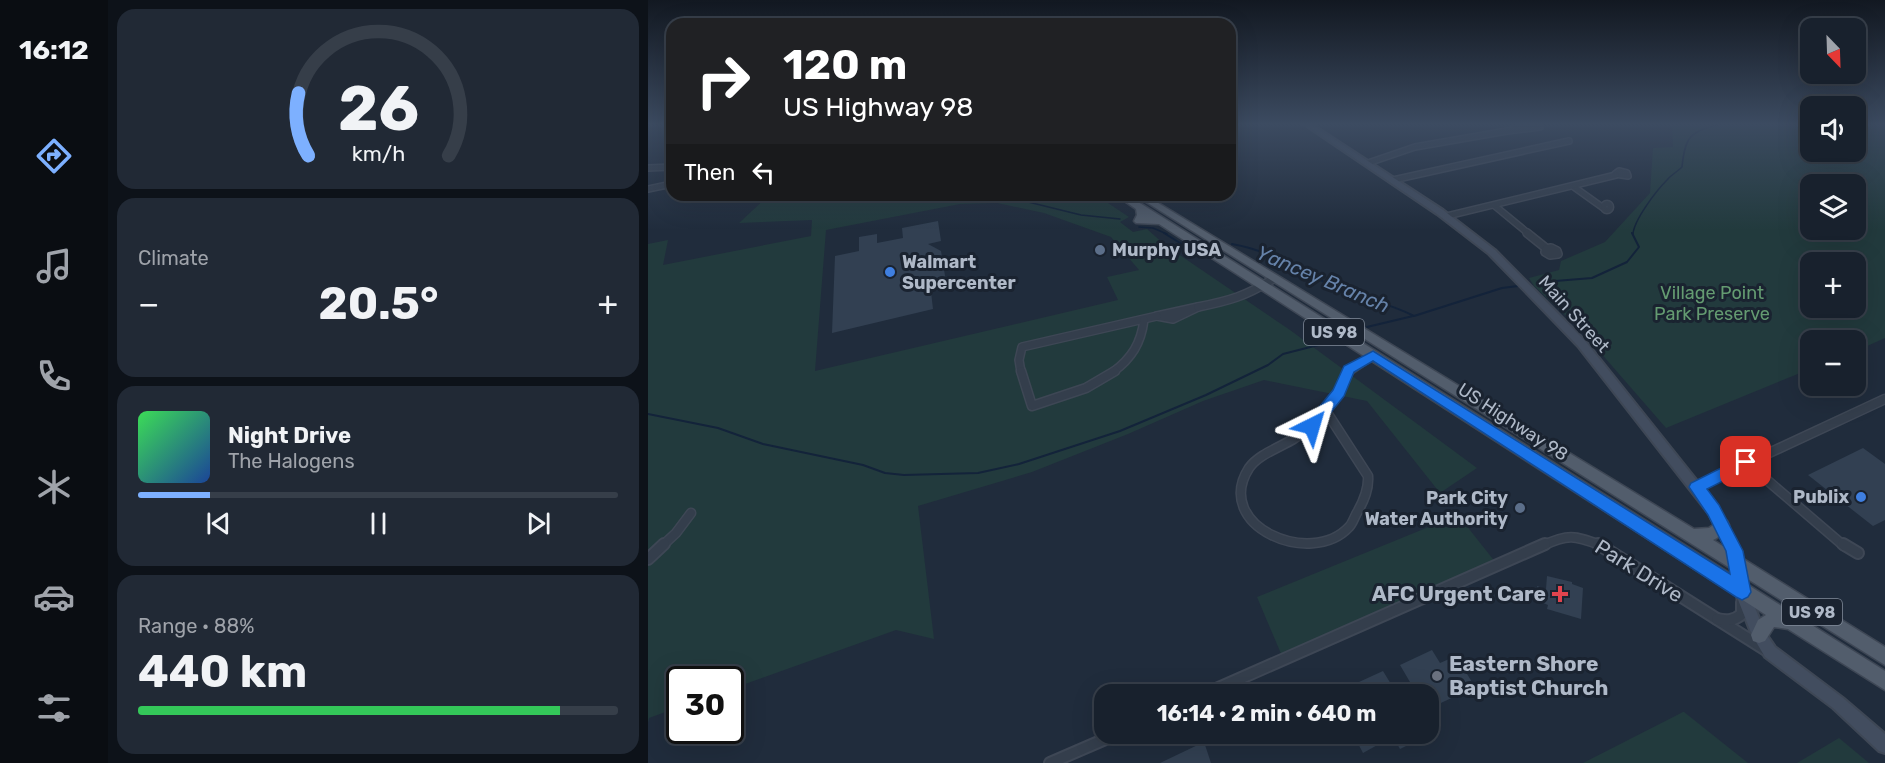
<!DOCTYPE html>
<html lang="en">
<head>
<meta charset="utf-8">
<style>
  body { margin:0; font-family:Rubik,sans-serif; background:#212935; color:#f1f3f6; height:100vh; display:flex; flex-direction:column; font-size:22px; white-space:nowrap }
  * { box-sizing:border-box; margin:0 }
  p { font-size:20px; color:#9fa3aa }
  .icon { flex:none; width:33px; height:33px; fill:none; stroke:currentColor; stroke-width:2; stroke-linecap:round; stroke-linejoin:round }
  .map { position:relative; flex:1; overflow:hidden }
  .details { display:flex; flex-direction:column; gap:9px; padding:9px; background:#0d1219; width:540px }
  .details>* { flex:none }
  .hud { position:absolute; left:18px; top:18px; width:570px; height:183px; border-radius:18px; box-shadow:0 6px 24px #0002,0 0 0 2px #363e49; background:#202124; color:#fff; overflow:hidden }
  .needle { width:39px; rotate:157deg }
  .fabs { position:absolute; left:1152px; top:18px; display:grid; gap:12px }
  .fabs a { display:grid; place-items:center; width:66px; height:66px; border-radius:12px; background:#18212d; box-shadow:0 6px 24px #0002,0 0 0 2px #363e49; font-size:30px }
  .speed { position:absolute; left:18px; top:666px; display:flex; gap:12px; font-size:30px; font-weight:700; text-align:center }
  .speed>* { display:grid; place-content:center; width:78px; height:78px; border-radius:50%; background:#18212d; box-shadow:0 6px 24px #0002,0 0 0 2px #363e49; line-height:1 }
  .speed .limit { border:3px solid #111; border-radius:9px; background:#fff; color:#111 }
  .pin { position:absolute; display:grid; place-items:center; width:51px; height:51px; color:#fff; margin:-26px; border-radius:12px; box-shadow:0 3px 9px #0006 }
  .me { position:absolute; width:66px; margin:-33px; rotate:40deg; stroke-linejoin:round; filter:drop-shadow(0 0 4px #0008) }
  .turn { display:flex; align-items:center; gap:21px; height:126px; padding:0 18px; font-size:27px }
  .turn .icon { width:78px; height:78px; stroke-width:2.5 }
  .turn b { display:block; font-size:42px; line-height:51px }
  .then { display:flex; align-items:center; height:57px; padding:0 18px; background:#0003; gap:12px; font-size:22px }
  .big { font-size:45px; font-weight:700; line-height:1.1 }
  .details .widget { flex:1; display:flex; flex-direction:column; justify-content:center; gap:9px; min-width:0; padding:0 21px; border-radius:18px; background:#212935 }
  .details .dial { align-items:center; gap:0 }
  .dial svg { height:156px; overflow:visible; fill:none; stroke:#363e49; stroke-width:7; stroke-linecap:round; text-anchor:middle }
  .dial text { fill:#f1f3f6; stroke:none }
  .song { display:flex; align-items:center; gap:18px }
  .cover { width:72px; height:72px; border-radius:9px; background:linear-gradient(135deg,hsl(130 70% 55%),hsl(220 70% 35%)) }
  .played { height:6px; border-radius:3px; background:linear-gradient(90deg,#7db0ff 15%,#363e49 15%) }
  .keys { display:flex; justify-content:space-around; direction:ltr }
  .heat { display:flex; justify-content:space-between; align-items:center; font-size:33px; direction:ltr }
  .charge { height:9px; border-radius:4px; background:linear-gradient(90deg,#34c759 88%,#363e49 0) }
  .trip { position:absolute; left:446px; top:684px; width:345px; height:60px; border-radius:18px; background:#18212d; box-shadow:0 6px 24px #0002,0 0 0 2px #363e49; font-weight:700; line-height:60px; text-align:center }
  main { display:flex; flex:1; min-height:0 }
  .dock { display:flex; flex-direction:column; width:108px; justify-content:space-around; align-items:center; background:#0a0d12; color:#9fa3aa }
  .dock .icon { width:42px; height:42px }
  .dock .current { color:#7db0ff }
  .dock b { font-size:27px; color:#f1f3f6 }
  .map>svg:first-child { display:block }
  .green { fill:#223a3d; fill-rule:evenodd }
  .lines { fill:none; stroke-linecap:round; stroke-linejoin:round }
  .stream-far1 { stroke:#13233a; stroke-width:1.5 }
  .stream { stroke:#13233a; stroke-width:2 }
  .building { fill:#324052 }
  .street-far3-casing { stroke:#3e4755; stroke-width:8 }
  .street-far2-casing { stroke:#3e4755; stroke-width:10 }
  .street-far1-casing { stroke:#3e4755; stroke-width:11 }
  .street-casing { stroke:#3e4755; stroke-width:14 }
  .secondary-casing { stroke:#3e4755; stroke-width:4 }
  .primary-casing { stroke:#3e4755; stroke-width:3 }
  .street-far3 { stroke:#343e4c; stroke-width:5 }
  .street-far2 { stroke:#343e4c; stroke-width:7 }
  .street-far1 { stroke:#343e4c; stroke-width:8 }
  .street { stroke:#343e4c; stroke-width:10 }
  .secondary { fill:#424d5f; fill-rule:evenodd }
  .primary { fill:#525d6c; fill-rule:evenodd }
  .route { fill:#1a73e8; stroke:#114b97; stroke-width:1.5 }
  .service-dot { fill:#5c6f8a; stroke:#1a2330; stroke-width:2 }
  .shop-dot { fill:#3f7fe0; stroke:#1a2330; stroke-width:2 }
  .health-dot { fill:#e0444e; stroke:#1a2330; stroke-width:2 }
  .worship-dot { fill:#6b7280; stroke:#1a2330; stroke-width:2 }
  .labels { text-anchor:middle; stroke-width:6; stroke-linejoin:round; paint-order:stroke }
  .shield { fill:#1a2330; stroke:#828c9a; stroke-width:1.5 }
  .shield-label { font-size:16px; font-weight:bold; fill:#afb9c8 }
  .poi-label { font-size:18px; font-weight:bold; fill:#afb9c8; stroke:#1a2330; text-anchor:start }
  .park-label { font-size:18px; fill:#649b71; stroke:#1a2330 }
  .street-label { font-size:18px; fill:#afb9c8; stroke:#1a2330 }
  .water-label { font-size:20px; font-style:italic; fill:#6683aa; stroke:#1a2330 }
  .near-street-label { font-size:21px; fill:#afb9c8; stroke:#1a2330 }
  .near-poi-label { font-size:21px; font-weight:bold; fill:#afb9c8; stroke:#1a2330; text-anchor:end }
</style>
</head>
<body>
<main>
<nav class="dock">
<b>16:12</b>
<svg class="icon current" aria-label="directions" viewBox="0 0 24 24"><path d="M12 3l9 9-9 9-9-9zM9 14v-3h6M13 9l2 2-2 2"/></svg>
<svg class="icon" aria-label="music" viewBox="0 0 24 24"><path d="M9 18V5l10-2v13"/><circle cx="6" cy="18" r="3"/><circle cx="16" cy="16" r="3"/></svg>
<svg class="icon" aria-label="phone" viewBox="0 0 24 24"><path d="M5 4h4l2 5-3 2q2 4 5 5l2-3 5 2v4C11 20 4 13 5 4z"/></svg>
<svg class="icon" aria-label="climate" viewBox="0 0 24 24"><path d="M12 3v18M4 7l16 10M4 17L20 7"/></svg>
<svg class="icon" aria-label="car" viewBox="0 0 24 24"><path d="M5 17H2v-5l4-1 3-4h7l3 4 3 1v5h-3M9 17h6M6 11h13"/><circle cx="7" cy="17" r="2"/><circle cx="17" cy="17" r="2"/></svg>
<svg class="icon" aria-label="filters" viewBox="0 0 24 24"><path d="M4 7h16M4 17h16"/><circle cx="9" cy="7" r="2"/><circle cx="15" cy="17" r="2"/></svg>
</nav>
<section class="details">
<div class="widget dial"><svg viewBox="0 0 100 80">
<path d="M14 69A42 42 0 1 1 86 69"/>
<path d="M14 69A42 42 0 0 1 9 37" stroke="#7db0ff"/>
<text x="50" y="56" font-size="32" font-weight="700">26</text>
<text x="50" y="72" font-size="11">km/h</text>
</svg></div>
<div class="widget"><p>Climate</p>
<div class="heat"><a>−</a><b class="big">20.5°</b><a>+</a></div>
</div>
<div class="widget">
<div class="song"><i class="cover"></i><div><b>Night Drive</b><p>The Halogens</p></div></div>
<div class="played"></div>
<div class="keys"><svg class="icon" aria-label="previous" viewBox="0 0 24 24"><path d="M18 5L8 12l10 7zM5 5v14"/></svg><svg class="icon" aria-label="pause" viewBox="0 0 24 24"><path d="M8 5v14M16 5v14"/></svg><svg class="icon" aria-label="next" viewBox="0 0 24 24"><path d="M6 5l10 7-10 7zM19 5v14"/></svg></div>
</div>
<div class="widget"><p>Range · 88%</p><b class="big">440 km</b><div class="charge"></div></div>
</section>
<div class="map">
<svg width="1237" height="763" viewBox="0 0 1237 763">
  <rect width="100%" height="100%" fill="#202c3c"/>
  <!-- green -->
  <g class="green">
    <path d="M 1024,124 L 1162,124 L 1162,152 L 1208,152 L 1208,124 L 1237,124 L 1237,338 L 1208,351 L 1208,340 L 1162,340 L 1162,369 L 1018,428 L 931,328 L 886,286 L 881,278 L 911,270 L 913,261 L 957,242 L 1002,193 L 1005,148 L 1025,147 ZM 1162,184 L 1208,184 L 1208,230 L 1162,230 ZM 1162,262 L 1208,262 L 1208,308 L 1162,308 Z"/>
    <path d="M 121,195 L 448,195 L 481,217 L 472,222 L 485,232 L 499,229 L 517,245 L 642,330 L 829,468 L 792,493 L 719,401 L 616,380 L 555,401 L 480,434 L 384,472 L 270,506 L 286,639 L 248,630 L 83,689 L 82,680 L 32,680 L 31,707 L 1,718 L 0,723 L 0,244 L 20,240 L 15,265 L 163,236 L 164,220 L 91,223 ZM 349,203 L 396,213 L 463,237 L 491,270 L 459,277 L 470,300 L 167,371 L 178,230 L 312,204 Z"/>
    <polygon points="810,515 848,563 634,656 609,597"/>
    <polygon points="1036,712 1100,763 935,763 1035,712"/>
    <polygon points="1191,738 1221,763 1149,763"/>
  </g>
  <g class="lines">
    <!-- stream-far1 -->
    <g class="stream-far1">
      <polyline points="322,195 335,198 368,199 433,215 472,219"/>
      <polyline points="491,227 505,228 519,234"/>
      <path d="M 985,234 C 986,220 1008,191 1019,180 C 1023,175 1029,172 1034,167 C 1037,136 1042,132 1072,124"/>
    </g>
    <!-- stream -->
    <g class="stream">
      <polyline points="516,233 540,248"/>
      <path d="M 584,244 C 625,251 650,271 687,287 C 713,298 741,303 766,316 L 854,288 L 870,286"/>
      <polyline points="895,282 944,278 979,262 991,247 984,233"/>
      <polyline points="719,327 765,316"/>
      <polyline points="0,414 70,428 115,444 215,465 237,473 256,475 330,473 371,464 472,431 558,395 620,365 635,354 682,342"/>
    </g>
  </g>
  <!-- building -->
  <g class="building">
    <polygon points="290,221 293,241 280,244 293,251 299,288 283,292 285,309 184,333 187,256 211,251 211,237 229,234 229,243 255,238 254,228"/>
    <polygon points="1215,448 1237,464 1237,520 1225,526 1160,475"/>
    <polygon points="899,576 924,582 924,584 935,588 933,619 899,609 900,605 888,600 889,586 898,589"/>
    <polygon points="784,650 792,663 808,656 827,687 780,709 780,694 769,694 752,665"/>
    <polygon points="735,671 749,694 690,694 693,684 700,687"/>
    <polygon points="705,734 782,734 752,749 747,740 742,738 715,753"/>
    <polygon points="556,742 563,763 512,763"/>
  </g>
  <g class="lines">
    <!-- street-far3 casing -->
    <g class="street-far3-casing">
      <g id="street-far3">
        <polyline points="882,124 859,131 892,127 887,124"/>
        <polyline points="720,163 767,147 859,131"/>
        <polyline points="0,168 24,167"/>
        <polygon points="971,171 979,173 980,176 967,174"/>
        <polyline points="745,180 921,141"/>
        <polyline points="926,187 954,207"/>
        <polyline points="0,189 24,184"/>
        <circle cx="959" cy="207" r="3.5"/>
        <polyline points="847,206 881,234"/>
        <polyline points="799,216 968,175"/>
      </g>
    </g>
    <!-- street-far2 casing -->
    <g class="street-far2-casing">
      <g id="street-far2">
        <polyline points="879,233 899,249"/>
        <polygon points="903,248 909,251 910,254 902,255 897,252 898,249"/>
        <polygon points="550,307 525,319 509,316"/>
        <path d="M 550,307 C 580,301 599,296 625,279"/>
        <polyline points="373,372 371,360 374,347 509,316"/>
        <path d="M 465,372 C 484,358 493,343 496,320"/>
        <polyline points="700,372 725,355"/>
      </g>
    </g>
    <!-- street-far1 casing -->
    <g class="street-far1-casing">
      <g id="street-far1">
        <polyline points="373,371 384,406 438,388 467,371"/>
        <path d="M 678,411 L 720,476 C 721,489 716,500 710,511 C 707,515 705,523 701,527 C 663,568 564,526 601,468 C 611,454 633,447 647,438 C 659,431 669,421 678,411 Z"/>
        <polyline points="678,411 691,393 701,371"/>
        <polyline points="1098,462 1196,546"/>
        <polyline points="1048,487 1237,399"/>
        <polyline points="14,546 28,533 43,513"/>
        <path d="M 894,546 C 922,533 927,536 955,546"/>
      </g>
    </g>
    <!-- street casing -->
    <g class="street-casing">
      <g id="street">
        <polyline points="950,544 1118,650"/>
        <polyline points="1195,544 1210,553"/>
        <polyline points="0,559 16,544"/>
        <path d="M 1069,619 C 1079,621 1086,621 1094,614 L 1094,602"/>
        <polyline points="557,694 897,544"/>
        <polyline points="402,763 469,734"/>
      </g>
    </g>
    <!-- secondary casing -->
    <g class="secondary-casing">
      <polygon id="secondary" points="656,124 663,124 795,210 847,250 938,342 1069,506 1093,551 1101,592 1116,631 1127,647 1195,698 1237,734 1237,753 1231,751 1185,708 1117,657 1104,635 1087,592 1080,551 1061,514 930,346 841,254 789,214"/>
    </g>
    <!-- primary casing -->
    <g class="primary-casing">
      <g id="primary">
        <polygon points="468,195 478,195 495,205 1237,671 1237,690 1140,629 1126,627 1117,641 1111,643 1105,641 1103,635 1110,620 1118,615 511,224 488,223 486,221 489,215 488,209"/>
        <polygon points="487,195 497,195 1046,529 1061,528 1074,519 1079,521 1081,525 1069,538 1065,540 1237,647 1237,665"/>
      </g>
    </g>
    <!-- street-far3 -->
    <use href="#street-far3" class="street-far3"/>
    <!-- street-far2 -->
    <use href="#street-far2" class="street-far2"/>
    <!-- street-far1 -->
    <use href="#street-far1" class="street-far1"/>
    <!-- street -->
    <use href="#street" class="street"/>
    <!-- secondary -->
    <use href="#secondary" class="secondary"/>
    <!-- primary -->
    <use href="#primary" class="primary"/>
  </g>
  <!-- sky -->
  <linearGradient id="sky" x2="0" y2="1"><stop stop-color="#121821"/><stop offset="0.54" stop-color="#3c4b61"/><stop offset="1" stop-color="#3c4b61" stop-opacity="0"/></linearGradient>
  <rect width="1237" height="230" fill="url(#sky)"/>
  <!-- route -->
  <polygon class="route" points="725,351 1082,574 1078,551 1060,515 1041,487 1043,483 1093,458 1103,458 1106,462 1103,467 1059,489 1071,505 1095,551 1103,592 1100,597 1094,600 1088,597 725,361 706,372 696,396 669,430 659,430 657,426 659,422 685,390 696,366"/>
  <!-- markers -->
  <g class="service-dot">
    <circle cx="452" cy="250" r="6"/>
    <circle cx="872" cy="508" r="6"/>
  </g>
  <g class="shop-dot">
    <circle cx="242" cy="272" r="6"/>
    <circle cx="1213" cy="497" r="6"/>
  </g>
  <path class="health-dot" d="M909 585h6v6h6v6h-6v6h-6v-6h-6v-6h6z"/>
  <circle class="worship-dot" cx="789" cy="676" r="6"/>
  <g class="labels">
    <!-- shield labels -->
    <g class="shield">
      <rect x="656" y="319" width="60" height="26" rx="4.5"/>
      <rect x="1134" y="599" width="60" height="26" rx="4.5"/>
    </g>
    <g class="shield-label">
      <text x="686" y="338">US 98</text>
      <text x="1164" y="618">US 98</text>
    </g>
    <!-- poi labels -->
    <g class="poi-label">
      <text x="464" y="256">Murphy USA</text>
      <text x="254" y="268">Walmart<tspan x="254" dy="21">Supercenter</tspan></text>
      <text x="1201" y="503" text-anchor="end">Publix</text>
      <text x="860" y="504" text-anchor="end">Park City<tspan x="860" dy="21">Water Authority</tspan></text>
    </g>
    <!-- park labels -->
    <g class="park-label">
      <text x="1064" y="299">Village Point<tspan x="1064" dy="21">Park Preserve</tspan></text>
    </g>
    <!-- street labels -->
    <g class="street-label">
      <text transform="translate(926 314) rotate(48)" y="6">Main Street</text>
      <text transform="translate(865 422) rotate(33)" y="6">US Highway 98</text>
    </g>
    <!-- water labels -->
    <g class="water-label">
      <text transform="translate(675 279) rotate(23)" y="7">Yancey Branch</text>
    </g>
    <!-- near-street labels -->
    <g class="near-street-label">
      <text transform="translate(991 571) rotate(32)" y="7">Park Drive</text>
    </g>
    <!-- near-poi labels -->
    <g class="near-poi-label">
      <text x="898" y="601">AFC Urgent Care</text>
      <text x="801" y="671" text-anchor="start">Eastern Shore<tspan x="801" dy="24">Baptist Church</tspan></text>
    </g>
  </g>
</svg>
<div class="fabs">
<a><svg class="needle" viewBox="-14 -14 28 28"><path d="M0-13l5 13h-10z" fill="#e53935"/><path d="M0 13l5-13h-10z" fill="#9fa3aa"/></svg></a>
<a><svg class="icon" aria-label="sound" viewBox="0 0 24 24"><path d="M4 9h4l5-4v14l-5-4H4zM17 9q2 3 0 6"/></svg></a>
<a><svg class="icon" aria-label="layers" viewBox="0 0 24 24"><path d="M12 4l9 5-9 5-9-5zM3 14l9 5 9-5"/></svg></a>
<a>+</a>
<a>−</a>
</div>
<div class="speed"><div class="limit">30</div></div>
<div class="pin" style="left:1098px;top:462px;background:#d93025"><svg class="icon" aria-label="arrive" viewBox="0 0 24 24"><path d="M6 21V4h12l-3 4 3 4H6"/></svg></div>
<svg class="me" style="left:664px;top:426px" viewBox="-20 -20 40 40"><path d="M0-17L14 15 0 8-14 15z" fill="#1a73e8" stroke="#fff" stroke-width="4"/></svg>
<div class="trip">16:14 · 2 min · 640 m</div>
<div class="hud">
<div class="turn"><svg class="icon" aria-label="right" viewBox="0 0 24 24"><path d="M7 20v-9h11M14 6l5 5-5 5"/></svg><div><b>120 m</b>US Highway 98</div></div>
<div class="then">Then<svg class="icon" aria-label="left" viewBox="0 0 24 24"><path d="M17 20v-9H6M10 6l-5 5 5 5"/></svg></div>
</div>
</div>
</main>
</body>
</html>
